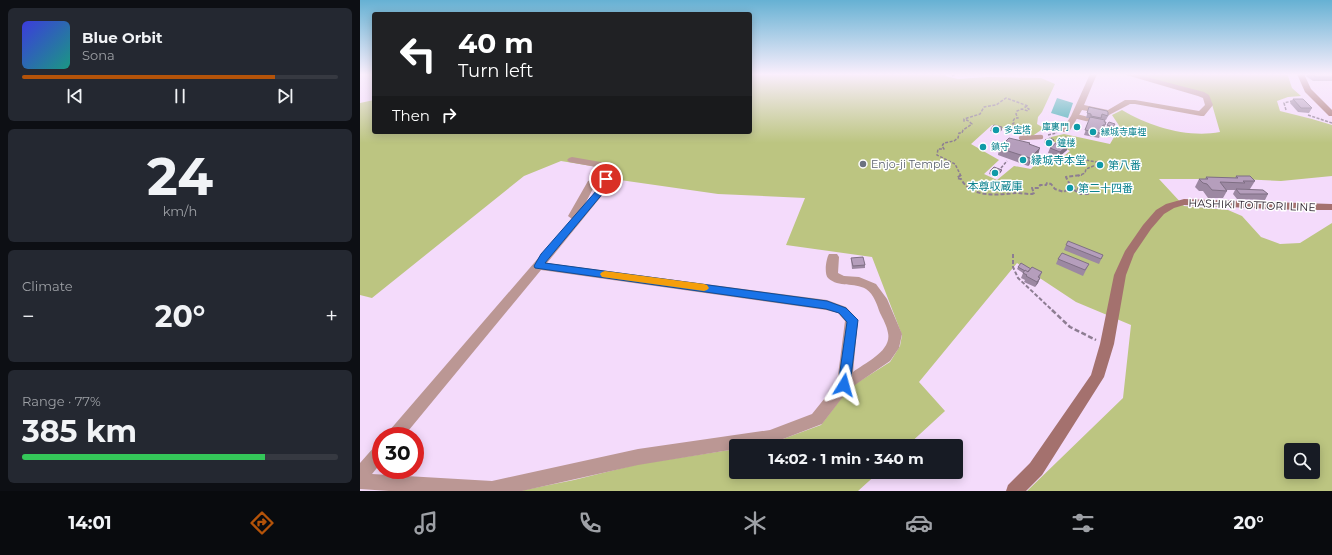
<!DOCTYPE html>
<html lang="en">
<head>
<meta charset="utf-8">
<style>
  body { margin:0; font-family:Montserrat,"Noto Sans JP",sans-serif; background:#242831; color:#f1f3f6; height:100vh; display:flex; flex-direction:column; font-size:15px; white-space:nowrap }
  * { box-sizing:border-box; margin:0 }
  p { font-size:13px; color:#9ea1a6 }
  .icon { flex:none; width:22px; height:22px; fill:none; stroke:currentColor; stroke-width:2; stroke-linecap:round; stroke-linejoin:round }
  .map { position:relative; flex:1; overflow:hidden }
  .panel { display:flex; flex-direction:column; gap:8px; padding:8px; background:#0d0f14; width:360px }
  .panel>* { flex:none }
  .guide { position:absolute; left:12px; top:12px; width:380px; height:122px; border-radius:4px; box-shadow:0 2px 10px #0003; background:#202124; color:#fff; overflow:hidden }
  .fabs { position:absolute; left:924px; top:443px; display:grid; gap:8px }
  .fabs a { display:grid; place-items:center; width:36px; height:36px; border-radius:4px; background:#171b24; box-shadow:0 2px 10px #0003; font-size:20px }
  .speed { position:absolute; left:12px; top:427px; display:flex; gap:8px; font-size:20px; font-weight:700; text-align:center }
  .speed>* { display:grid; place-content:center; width:52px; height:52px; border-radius:50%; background:#171b24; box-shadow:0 2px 10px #0003; line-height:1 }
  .speed .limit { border:6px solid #d22; background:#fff; color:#111 }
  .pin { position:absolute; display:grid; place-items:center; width:34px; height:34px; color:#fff; margin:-17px; border:2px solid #fff; border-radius:50%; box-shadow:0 1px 4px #0007 }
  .me { position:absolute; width:44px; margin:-22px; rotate:8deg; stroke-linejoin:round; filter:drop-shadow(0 0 3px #0008) }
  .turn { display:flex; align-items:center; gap:14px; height:84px; padding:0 20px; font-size:18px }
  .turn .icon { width:52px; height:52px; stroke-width:2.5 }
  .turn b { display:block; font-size:28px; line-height:34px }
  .then { display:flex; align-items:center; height:38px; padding:0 20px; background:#0003; gap:8px; font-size:15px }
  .big { font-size:30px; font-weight:700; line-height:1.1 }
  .panel .card { flex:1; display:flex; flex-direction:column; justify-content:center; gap:6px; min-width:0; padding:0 14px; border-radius:6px; background:#242831 }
  .panel .dial { align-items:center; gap:0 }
  .dial b { font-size:52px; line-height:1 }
  .song { display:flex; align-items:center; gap:12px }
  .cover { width:48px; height:48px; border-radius:6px; background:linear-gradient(135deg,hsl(240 70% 55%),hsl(170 70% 35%)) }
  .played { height:4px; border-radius:2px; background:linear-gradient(90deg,#b45309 80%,#363941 80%) }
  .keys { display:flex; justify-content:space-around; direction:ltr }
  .heat { display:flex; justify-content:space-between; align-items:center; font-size:22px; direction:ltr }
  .charge { height:6px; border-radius:3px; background:linear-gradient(90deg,#34c759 77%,#363941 0) }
  .trip { position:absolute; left:369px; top:439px; width:234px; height:40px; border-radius:4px; background:#171b24; box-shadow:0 2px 10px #0003; font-weight:700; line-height:40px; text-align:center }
  .dock { display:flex; height:64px; justify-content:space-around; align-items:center; background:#090b0e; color:#9ea1a6 }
  .dock .icon { width:28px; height:28px }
  .dock .selected { color:#b45309 }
  .dock b { font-size:18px; color:#f1f3f6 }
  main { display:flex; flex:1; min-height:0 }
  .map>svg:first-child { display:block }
  .green { fill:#bcc581; fill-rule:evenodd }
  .water { fill:#43acb3 }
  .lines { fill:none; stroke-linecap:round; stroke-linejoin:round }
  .path-far2 { stroke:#8d7d92; stroke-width:1.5; stroke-dasharray:3 1.5; stroke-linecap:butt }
  .path-far1 { stroke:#8d7d92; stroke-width:2; stroke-dasharray:4 2; stroke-linecap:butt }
  .path { stroke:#8d7d92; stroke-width:2.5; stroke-dasharray:5 2.5; stroke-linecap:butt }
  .service { stroke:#bb9794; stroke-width:4.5 }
  .minor { fill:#bb9794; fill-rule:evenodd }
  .secondary { fill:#a4716e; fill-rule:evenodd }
  .wall { fill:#9c88a2 }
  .shaded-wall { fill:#7f6f84 }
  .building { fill:#b59ebc; stroke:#7f6f84 }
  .route { fill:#1a73e8; stroke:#114b97 }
  .slow { fill:#f59e0b }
  .culture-dot { fill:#0f9aa8; stroke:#fff; stroke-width:1.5 }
  .worship-dot { fill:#6b7280; stroke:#fff; stroke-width:1.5 }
  .labels { text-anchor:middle; stroke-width:3; stroke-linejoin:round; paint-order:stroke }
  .far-culture-label { font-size:9px; fill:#0d838f; stroke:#fff; text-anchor:start }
  .culture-label { font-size:11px; fill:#0d838f; stroke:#fff; text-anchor:start }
  .worship-label { font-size:11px; fill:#5b616d; stroke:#fff; text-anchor:start }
  .street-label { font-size:11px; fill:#2b222d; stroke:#fff }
</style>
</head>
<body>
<main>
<section class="panel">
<div class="card">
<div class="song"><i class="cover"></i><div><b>Blue Orbit</b><p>Sona</p></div></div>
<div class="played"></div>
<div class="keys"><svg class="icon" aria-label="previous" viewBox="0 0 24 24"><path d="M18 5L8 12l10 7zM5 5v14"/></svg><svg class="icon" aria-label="pause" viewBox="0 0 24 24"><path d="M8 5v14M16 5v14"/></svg><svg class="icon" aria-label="next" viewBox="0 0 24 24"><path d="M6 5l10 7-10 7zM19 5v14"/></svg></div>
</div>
<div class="card dial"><b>24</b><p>km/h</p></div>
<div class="card"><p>Climate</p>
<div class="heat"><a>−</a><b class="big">20°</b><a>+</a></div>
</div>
<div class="card"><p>Range · 77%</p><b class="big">385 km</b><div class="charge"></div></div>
</section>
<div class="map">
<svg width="972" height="491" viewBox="0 0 972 491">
  <rect width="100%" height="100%" fill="#f4dbfb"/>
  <!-- green -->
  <g class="green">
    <path d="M 390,74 L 587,74 L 585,76 L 598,79 L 628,77 L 681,78 L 695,84 L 682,112 L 678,117 L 677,124 L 684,128 L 671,137 L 632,125 L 611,144 L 639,160 L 624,174 L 637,180 L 654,166 L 671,169 L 682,156 L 700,159 L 710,151 L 691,140 L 691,137 L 704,134 L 750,144 L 760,127 L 752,115 L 762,110 C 790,127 828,138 860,132 L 851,101 L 848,97 L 772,74 L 925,74 L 928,76 L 932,88 L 941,96 L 928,97 L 917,101 L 920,111 L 952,119 L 972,125 L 972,176 L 921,181 L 879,179 L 799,179 L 824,206 L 868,210 L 882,216 L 901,237 L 920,244 L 940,243 L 972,223 L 972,491 L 667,491 L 763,398 L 771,325 L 716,302 L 657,263 L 559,382 L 585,411 L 547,446 L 398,446 L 409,444 L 461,425 L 489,388 L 530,362 L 540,346 L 542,335 L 512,257 L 426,245 L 445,198 L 358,194 L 253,179 L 256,170 L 201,161 L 164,176 L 12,298 L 0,295 L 0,103 L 14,100 L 14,132 L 390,132 ZM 931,450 L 953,450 L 953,472 L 931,472 Z"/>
    <polygon points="376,449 376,472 519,472 498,491 159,491 214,480 279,464"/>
  </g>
  <!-- water -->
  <polygon class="water" points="697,98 713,103 708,118 691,113"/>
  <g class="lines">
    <!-- path-far2 -->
    <g class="path-far2">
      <polyline points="592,76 596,74"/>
      <polyline points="926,110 924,103 932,101"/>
      <polyline points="948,115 972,123"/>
      <polyline points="688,135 697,133"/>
      <polyline points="705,137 715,142"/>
      <polyline points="683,159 692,157 693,159 716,158 741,163 743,165 736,165 726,169 725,173 718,176"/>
      <polyline points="641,168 647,161"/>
      <polyline points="601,176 595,164 577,155 578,149 584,149 582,146 584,143 594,141 598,138 599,133 602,133 603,130 612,124 607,120 604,121 604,119 620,114 624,107 636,105 646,98 668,106 665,107 669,109 668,111 662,109 657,111 656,114 658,118 655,118 653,121 654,123 652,124 656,127 660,127 662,130"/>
    </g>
    <!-- path-far1 -->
    <g class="path-far1">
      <path d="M 601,175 L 597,178 L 601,179 C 611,198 636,195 656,193 C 661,193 666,194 672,194 L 674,193 L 672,188 L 679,188 L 680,185 L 686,185 L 687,183 L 691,184 L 695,189 L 704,192 L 710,187 L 720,194 L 728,194 L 710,185 L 706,177 L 722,175"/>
      <polyline points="653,254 653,267 658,278 693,311"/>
    </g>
    <!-- path -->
    <polyline class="path" points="692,310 710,327 736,340"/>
    <!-- service -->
    <g class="service">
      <polyline points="715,116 727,119"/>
      <polyline points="661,138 681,137"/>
    </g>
    <!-- minor -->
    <g class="minor">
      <polygon points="730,74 737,74 724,105 748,110 765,100 775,100 839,111 845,105 843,98 838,96 763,74 775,74 844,92 849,95 853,105 844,116 841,116 775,104 770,104 749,115 722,110 709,132 703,132 702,130 711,116"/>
      <path d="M 212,157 L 252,164 L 257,167 L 244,193 L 187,263 L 467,300 L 486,307 L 498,320 L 493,372 C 505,363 532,351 528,333 C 527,326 523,319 520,313 C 517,305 514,294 506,289 C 494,282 479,288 468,278 C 464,274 466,259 469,254 L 477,254 L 479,257 L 478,273 L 484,276 L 499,277 L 516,284 L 527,299 L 542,334 L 539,348 L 530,361 L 489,389 L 462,424 L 410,444 L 376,446 L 376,449 L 278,465 L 162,491 L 29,491 L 0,489 L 0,463 L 15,446 L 21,443 L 21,463 L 12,474 L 132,481 L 278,449 L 410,430 L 452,414 L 477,383 L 485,321 L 478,313 L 466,310 L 181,270 L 44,436 L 26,436 L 29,431 L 212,219 L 208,216 L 228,181 L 231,180 L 236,183 L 225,204 L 237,190 L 247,169 L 209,162 L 207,160 L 209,158 Z"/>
    </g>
    <!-- secondary -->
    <g class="secondary">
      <polygon points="937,74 944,74 951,89 972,110 972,116 969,116 945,92"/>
      <polygon points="824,199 972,204 972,210 937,210 824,205 814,208 804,214 791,229 774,254 766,275 754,344 744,377 682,475 666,491 646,491 648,485 670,463 731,375 740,344 754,275 765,251 783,225 796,210 806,204"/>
    </g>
  </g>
  <!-- wall -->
  <g class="wall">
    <polygon points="947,74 972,74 972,81 953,81 946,76"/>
    <polygon points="933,99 952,108 949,113 938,112 930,103"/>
    <polygon points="729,107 748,116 746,120 741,119 744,122 746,122 744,130 742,129 739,138 724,135 730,118 726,118"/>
    <polygon points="755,124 752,129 746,128 747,125"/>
    <polygon points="631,129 642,130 638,133 630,131"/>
    <polygon points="685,140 693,142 688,145 684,143"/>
    <polygon points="670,144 678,155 668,166 638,155 639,148"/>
    <polygon points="708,145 707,150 699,157 688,153 690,148"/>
    <polygon points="642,170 641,172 637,177 629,174 630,171"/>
    <polygon points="876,176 895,181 890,189 881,189 908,194 905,200 877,199 873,194 875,190 866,190 867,191 863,198 848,198 843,191 839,191 835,187 839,179 845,179 846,177 875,178"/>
    <polygon points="706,245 743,255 739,264 704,250"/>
    <polygon points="491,258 505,265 505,268 492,269"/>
    <polygon points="698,259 729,264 723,276 696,264"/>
    <polygon points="658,267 671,269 682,272 678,283 675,287 664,282 665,280 661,278 663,273 657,269"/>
  </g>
  <!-- shaded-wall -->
  <g class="shaded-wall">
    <polygon points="642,127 642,130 638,133 639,131"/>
    <polygon points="694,140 693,142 688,145 689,142"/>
    <polygon points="708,145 707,150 699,157 700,152"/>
    <polygon points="680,148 678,155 668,166 670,158"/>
    <polygon points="642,170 641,172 637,177 638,174"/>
    <polygon points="680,278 678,283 675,287 677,282"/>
  </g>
  <!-- building -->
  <g class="building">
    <polygon points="952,74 972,74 972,77 956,77"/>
    <polygon points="933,99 943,99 952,108 941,108"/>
    <polygon points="729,107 747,111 748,112 748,116 742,114 741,118 731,116 731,114 727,113"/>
    <polygon points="730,117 745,120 744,122 746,122 745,125 743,125 740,133 725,130"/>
    <polygon points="749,122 755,124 753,127 747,125"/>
    <polygon points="634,125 642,127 639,131 631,129"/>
    <polygon points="649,138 670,143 669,144 680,148 670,158 639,148"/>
    <polygon points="690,138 694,140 689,142 685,140"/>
    <polygon points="698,141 708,145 700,152 690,148"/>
    <polygon points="634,167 642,170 638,174 630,171"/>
    <polygon points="876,176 890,176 895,181 883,181 885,183 860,182 867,191 852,190 847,184 843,183 839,179 848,179 846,177 878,178"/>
    <polygon points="876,189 903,190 908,194 880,194"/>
    <polygon points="708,241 743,255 741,259 706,245"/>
    <polygon points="702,253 729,264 725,270 698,259"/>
    <polygon points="503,257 505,265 493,266 491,258"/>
    <polygon points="661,263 671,269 667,272 658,267"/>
    <polygon points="672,267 682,272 678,277 680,278 677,282 666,276 667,275 663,273 665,270 668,272"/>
  </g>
  <!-- sky -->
  <linearGradient id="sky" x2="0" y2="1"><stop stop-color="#66b1d3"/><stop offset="0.52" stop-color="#faeffd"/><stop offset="1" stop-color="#faeffd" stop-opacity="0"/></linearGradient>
  <rect width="972" height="143" fill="url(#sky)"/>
  <!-- route -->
  <polygon class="route" points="246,176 250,179 244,192 185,263 467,301 486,308 498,320 490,385 488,389 484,390 480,389 478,385 487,322 479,313 466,309 175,268 174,266 181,254 237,190 242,179"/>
  <!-- slow -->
  <polygon class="slow" points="245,271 344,284 347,285 349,288 347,290 344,291 242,277 240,274 242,272"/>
  <!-- markers -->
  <g class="culture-dot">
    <circle cx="717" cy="127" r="4"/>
    <circle cx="636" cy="130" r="4"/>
    <circle cx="733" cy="132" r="4"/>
    <circle cx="689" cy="143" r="4"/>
    <circle cx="623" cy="147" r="4"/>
    <circle cx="663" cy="160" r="4"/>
    <circle cx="740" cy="165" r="4"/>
    <circle cx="635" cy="173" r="4"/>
    <circle cx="710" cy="188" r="4"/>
  </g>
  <circle class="worship-dot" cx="503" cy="164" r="4"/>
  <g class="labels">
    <!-- far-culture labels -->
    <g class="far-culture-label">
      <text x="709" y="130" text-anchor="end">庫裏門</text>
      <text x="644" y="133">多宝塔</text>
      <text x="741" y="135">縁城寺庫裡</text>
      <text x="697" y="146">鐘楼</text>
      <text x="631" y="150">鎮守</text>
    </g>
    <!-- culture labels -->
    <g class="culture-label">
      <text x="671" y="164">縁城寺本堂</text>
      <text x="748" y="169">第八番</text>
      <text x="635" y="190" text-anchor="middle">本尊収蔵庫</text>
      <text x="718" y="192">第二十四番</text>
    </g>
    <!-- worship labels -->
    <g class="worship-label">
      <text x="511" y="168">Enjo-ji Temple</text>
    </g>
    <!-- street labels -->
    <g class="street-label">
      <text transform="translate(892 205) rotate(2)" y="4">HASHIKI TOTTORI LINE</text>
    </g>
  </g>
</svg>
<div class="fabs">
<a><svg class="icon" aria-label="search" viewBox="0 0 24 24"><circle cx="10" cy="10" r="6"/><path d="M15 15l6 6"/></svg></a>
</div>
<div class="speed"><div class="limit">30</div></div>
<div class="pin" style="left:246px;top:179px;background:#d93025"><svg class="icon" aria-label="arrive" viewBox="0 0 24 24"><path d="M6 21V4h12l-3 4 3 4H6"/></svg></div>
<svg class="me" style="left:484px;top:385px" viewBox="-20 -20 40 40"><path d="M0-17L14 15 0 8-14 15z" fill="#1a73e8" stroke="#fff" stroke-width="4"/></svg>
<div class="trip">14:02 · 1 min · 340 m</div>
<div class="guide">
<div class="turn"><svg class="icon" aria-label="left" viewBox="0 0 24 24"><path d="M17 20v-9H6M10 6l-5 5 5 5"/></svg><div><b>40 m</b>Turn left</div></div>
<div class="then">Then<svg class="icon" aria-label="right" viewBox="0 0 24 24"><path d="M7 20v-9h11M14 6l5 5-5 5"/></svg></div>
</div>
</div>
</main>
<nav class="dock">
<b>14:01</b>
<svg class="icon selected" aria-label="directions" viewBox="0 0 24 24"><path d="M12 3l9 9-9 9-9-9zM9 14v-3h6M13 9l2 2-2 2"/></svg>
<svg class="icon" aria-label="music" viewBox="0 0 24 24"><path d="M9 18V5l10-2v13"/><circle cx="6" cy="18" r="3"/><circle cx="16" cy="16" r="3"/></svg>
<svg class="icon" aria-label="phone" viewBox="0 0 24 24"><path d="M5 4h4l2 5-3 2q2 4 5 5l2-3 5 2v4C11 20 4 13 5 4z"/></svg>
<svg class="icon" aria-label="climate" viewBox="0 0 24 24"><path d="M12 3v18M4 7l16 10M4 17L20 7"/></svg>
<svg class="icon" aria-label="car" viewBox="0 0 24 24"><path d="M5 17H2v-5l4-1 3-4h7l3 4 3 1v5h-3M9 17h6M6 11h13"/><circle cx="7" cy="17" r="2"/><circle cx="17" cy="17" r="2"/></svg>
<svg class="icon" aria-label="filters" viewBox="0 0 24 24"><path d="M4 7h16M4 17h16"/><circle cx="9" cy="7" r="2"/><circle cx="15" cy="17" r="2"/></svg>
<b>20°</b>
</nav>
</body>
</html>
